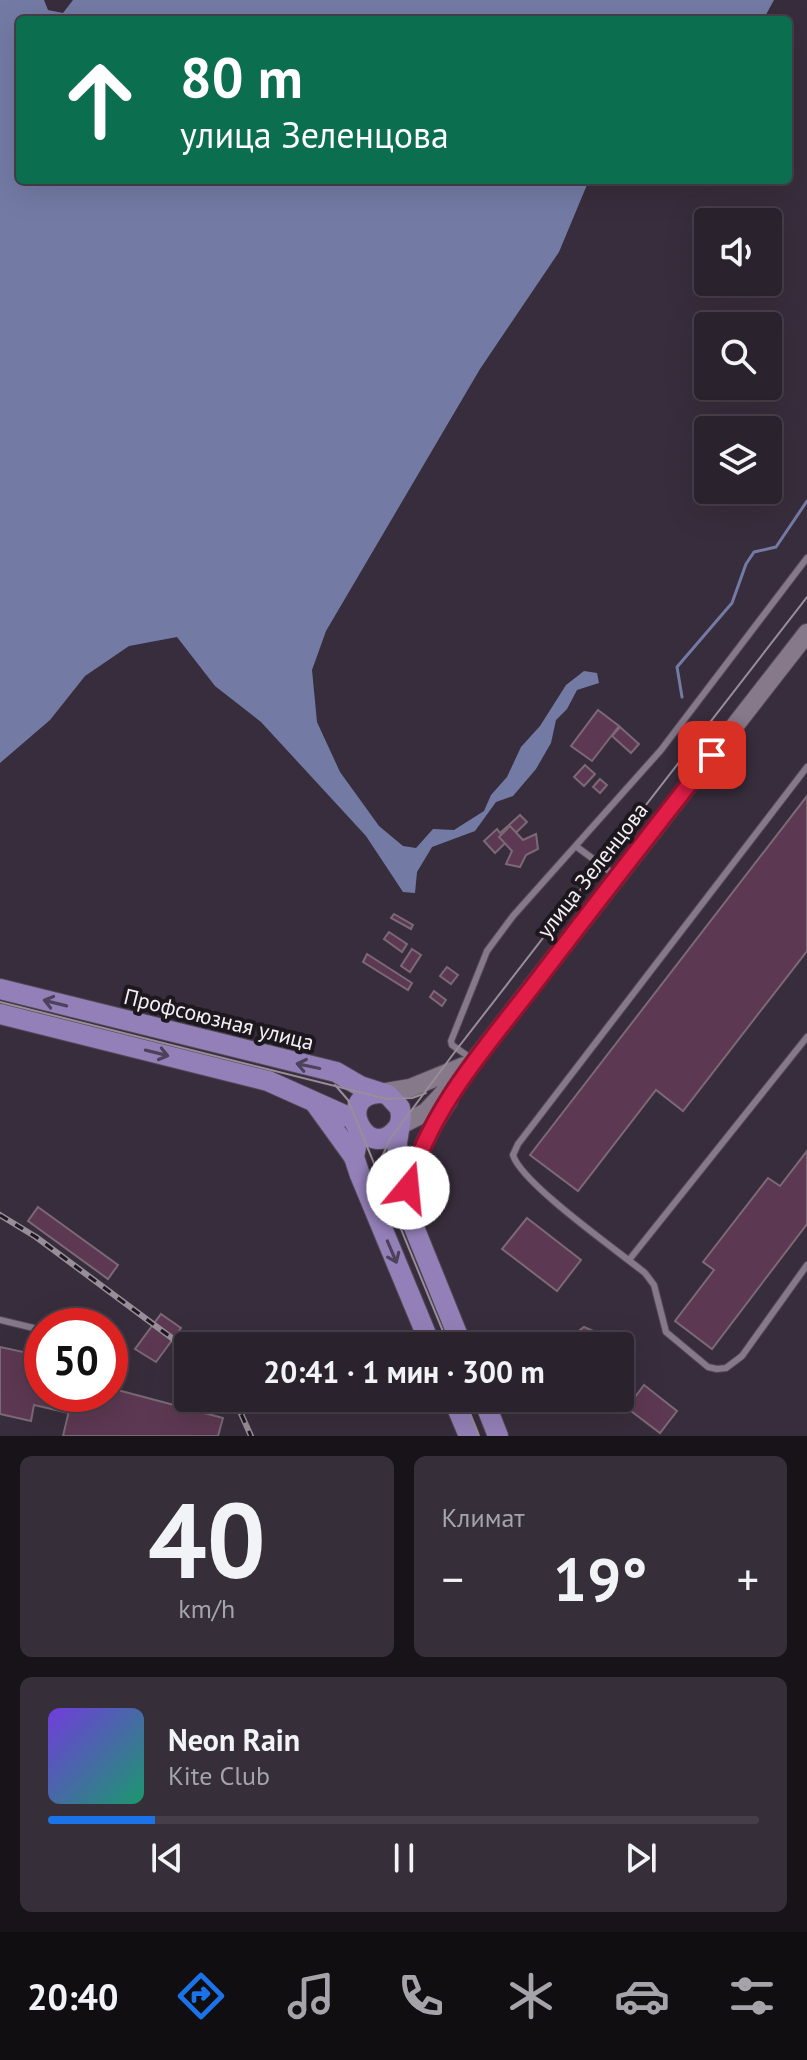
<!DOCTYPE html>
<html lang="ru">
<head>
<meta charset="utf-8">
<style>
  body { margin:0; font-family:"PT Sans",sans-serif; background:#362f39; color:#f1f3f6; height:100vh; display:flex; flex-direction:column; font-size:30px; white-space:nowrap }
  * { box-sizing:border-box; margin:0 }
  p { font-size:26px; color:#a5a4aa }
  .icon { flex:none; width:44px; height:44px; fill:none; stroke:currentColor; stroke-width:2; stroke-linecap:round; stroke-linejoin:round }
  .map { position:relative; height:1436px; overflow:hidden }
  .side { display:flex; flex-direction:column; gap:20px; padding:20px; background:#171319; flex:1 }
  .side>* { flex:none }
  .banner { position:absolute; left:16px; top:16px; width:776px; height:168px; border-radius:8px; box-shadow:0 8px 32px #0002,0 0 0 2px #463f49; background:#0b6e4f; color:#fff; overflow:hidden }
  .controls { position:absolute; left:694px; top:208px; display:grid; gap:16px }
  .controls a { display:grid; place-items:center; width:88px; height:88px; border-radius:8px; background:#2a222d; box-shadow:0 8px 32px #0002,0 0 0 2px #463f49; font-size:40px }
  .speed { position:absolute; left:24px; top:1308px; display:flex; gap:16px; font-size:40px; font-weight:700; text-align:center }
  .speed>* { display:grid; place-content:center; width:104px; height:104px; border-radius:50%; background:#2a222d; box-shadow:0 8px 32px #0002,0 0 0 2px #463f49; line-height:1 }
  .speed .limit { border:12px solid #d22; background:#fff; color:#111 }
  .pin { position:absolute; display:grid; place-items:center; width:68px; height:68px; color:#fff; margin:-34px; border-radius:16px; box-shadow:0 4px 12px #0006 }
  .me { position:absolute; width:88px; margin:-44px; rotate:17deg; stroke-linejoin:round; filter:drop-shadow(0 0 6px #0008) }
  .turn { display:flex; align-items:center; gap:28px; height:168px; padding:0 32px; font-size:36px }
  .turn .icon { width:104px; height:104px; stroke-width:2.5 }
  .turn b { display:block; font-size:56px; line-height:68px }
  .big { font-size:60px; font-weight:700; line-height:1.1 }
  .side .card { flex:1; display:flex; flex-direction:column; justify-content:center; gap:12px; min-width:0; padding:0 28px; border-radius:12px; background:#362f39 }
  .side .dial { align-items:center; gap:0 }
  .dial b { font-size:104px; line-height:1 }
  .song { display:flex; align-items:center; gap:24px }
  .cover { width:96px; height:96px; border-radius:12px; background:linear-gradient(135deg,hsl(260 70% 55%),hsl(160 70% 35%)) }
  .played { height:8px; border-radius:4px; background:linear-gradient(90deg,#1a73e8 15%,#463f49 15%) }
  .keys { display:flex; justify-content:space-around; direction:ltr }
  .heat { display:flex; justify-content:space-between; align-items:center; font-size:44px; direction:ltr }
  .side .tiles { flex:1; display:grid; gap:20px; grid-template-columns:1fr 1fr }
  .card:last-child { grid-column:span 2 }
  .trip { position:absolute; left:174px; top:1332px; width:460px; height:80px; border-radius:8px; background:#2a222d; box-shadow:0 8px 32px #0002,0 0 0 2px #463f49; font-weight:700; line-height:80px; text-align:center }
  .tab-bar { display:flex; height:128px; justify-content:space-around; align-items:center; background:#110e12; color:#a5a4aa }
  .tab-bar .icon { width:56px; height:56px }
  .tab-bar .on { color:#1a73e8 }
  .tab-bar b { font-size:36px; color:#f1f3f6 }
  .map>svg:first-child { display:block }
  .water { fill:#737ba5 }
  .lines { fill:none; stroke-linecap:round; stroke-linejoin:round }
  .stream { stroke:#737ba5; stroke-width:3 }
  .building { fill:#5d3852; stroke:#7b6975; stroke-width:2 }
  .service-casing { stroke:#524956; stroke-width:8 }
  .secondary-casing { stroke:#524956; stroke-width:20 }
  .primary-casing { stroke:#524956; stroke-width:22 }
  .service { stroke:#86798a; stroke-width:6 }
  .secondary { stroke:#86798a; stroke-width:18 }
  .primary { stroke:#9480b8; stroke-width:20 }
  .tram { stroke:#978e9a; stroke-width:2 }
  .rail-casing { stroke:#978e9a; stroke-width:6 }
  .rail { stroke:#1d181e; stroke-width:3; stroke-dasharray:9; stroke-linecap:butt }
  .oneway { stroke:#4d425c }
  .route-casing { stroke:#92132f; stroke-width:20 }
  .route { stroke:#e11d48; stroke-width:14 }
  .labels { text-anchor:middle; stroke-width:8; stroke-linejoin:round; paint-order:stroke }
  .street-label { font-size:22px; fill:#f5eef7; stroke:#1d181e }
</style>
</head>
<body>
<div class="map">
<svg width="807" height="1436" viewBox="0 0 807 1436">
  <rect width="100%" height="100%" fill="#382d3c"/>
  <!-- water -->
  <polygon class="water" points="0,0 44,0 48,10 63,13 73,0 774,0 763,20 20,20 20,180 589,180 559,252 480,369 326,631 312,670 317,722 340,772 379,826 403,846 416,848 433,829 454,830 484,811 491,795 507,777 521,747 540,726 566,685 584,671 597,673 599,683 577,690 567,709 556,720 551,743 536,769 513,796 496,802 475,831 432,847 417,872 415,893 403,892 366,836 261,722 215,686 177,637 129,646 85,676 50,720 0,763"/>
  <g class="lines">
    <!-- stream -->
    <polyline class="stream" points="682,697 677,667 732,603 746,564 754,552 776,547 807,501"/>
  </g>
  <!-- building -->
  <g class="building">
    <polygon points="598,710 619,726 592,761 571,746"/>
    <polygon points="620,727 639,744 631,753 612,736"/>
    <polygon points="585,765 595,774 584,786 574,777"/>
    <polygon points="600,779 607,785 600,793 593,787"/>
    <polygon points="807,796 807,951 683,1111 656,1090 578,1191 530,1155"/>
    <polygon points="520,815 527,822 495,853 484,841 497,829 500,833"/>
    <polygon points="510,826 523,840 536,834 538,849 526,855 520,867 506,864 512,851 499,837"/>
    <polygon points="394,914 413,925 411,929 391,918"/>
    <polygon points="389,932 407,944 402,952 384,939"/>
    <polygon points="412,949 421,955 410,972 401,966"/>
    <polygon points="367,954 412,983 408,990 363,962"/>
    <polygon points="447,967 458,975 451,984 440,976"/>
    <polygon points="434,991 446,1000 442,1006 430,997"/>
    <polygon points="807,1151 807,1224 712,1349 675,1321 714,1270 703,1262 768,1178 780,1186"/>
    <polygon points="38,1207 118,1265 108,1279 28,1221"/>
    <polygon points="527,1218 581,1260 557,1291 502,1249"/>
    <polygon points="161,1314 181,1328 156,1362 135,1349"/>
    <polygon points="584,1327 598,1333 600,1346 571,1346 572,1336"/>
    <polygon points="0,1347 42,1356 42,1394 73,1394 69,1413 34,1405 31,1421 0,1414"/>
    <polygon points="644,1385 677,1411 660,1433 627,1408"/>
    <polygon points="110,1388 223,1418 218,1436 63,1436 73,1394 110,1394"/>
  </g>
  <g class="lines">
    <!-- service casing -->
    <g class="service-casing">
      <g id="service">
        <path d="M 807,767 L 518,1144 L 513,1155 C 521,1183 618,1251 645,1273 L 654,1285 L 666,1332 L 708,1367 L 717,1369 L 726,1368 L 742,1356 L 807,1265"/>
        <polyline points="577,847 616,876"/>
        <polyline points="472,1059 452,1045 451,1041 487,951 513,916 661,750 807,558"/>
        <polyline points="629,1260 807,1037"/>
        <polyline points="0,1320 42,1330"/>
        <polyline points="110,1347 111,1347"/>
      </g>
    </g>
    <!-- secondary casing -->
    <g class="secondary-casing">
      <g id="secondary">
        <polyline points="380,1093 410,1088 464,1066"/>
        <polyline points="399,1126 426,1112 474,1061 807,633"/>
        <path d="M 405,1205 C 412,1165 427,1133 449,1100"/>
      </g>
    </g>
    <!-- primary casing -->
    <g class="primary-casing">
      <g id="primary">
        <polyline points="0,989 336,1072 360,1086 388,1095 400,1108 401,1117 397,1143 400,1181 405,1205 462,1346"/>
        <polyline points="0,1014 268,1081 353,1119 359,1131 354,1157 360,1175 431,1346"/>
        <path d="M 380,1093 C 331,1095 369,1168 399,1126"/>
        <polyline points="315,1103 354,1157"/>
        <polyline points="453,1398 469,1436"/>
        <polyline points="483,1398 498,1436"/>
      </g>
    </g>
    <!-- service -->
    <use href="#service" class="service"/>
    <!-- secondary -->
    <use href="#secondary" class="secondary"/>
    <!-- primary -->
    <use href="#primary" class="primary"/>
    <!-- tram -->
    <g class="tram">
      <polyline points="0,1002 387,1099 412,1098 426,1093"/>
      <polyline points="335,1085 348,1100 449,1346"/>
      <polyline points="379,1187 377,1168 390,1139 457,1049 807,597"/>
      <polyline points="464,1398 479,1436"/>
    </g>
    <!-- rail casing -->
    <g class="rail-casing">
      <g id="rail">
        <polyline points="0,1215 36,1237 188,1350"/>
        <polyline points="234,1398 251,1436"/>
      </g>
    </g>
    <!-- rail -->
    <use href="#rail" class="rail"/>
  </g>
  <!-- one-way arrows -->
  <defs><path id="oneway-shaft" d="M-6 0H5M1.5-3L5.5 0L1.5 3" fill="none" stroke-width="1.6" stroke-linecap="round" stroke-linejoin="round" transform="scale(2)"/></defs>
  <g class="oneway">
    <use href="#oneway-shaft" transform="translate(55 1003) rotate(-166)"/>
    <use href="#oneway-shaft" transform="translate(157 1053) rotate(14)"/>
    <use href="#oneway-shaft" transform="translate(308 1066) rotate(-168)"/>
    <use href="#oneway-shaft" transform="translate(392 1252) rotate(67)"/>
  </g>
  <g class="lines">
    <!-- route casing -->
    <g class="route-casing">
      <path id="route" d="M 408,1188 C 430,1108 487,1046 536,982 C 594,906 653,830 712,755"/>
    </g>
    <!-- route -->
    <use href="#route" class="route"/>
  </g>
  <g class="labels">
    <!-- street labels -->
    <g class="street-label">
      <text transform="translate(592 870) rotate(-52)" y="8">улица Зеленцова</text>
      <text transform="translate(219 1019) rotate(14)" y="8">Профсоюзная улица</text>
    </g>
  </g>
</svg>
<div class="controls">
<a><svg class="icon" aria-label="sound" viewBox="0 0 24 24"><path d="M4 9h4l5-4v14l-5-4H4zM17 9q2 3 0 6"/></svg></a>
<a><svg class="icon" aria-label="search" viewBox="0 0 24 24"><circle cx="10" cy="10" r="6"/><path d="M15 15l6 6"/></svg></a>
<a><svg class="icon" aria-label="layers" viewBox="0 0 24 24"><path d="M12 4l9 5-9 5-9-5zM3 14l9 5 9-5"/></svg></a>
</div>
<div class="speed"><div class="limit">50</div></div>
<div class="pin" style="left:712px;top:755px;background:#d93025"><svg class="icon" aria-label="arrive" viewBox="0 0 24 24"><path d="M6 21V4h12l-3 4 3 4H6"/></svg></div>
<svg class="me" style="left:408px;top:1188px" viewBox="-20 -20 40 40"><circle r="19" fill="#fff"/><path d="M0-13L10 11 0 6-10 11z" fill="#e11d48"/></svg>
<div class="trip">20:41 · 1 мин · 300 m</div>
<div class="banner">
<div class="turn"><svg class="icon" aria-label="ahead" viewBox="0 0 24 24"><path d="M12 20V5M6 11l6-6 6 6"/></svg><div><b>80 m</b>улица Зеленцова</div></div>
</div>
</div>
<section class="side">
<div class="tiles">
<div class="card dial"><b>40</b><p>km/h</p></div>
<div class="card"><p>Климат</p>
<div class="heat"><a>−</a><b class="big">19°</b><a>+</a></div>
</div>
<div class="card">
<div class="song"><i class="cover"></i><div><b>Neon Rain</b><p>Kite Club</p></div></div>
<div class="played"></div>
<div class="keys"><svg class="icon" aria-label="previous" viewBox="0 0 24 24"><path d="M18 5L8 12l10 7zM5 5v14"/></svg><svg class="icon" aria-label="pause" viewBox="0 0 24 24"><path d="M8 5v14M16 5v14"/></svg><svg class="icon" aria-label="next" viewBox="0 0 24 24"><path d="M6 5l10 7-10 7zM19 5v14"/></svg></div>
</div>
</div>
</section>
<nav class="tab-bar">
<b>20:40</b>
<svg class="icon on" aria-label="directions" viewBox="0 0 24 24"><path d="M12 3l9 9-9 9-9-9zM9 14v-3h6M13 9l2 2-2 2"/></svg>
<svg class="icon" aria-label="music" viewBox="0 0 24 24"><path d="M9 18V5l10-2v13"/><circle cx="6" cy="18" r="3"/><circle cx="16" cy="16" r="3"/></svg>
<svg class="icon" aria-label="phone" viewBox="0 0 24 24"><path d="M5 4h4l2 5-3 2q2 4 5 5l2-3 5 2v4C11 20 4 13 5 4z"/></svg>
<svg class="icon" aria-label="climate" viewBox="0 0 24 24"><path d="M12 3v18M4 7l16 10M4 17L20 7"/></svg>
<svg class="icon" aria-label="car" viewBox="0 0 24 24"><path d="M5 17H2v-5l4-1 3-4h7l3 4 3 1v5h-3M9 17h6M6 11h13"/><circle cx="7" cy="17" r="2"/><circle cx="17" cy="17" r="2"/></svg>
<svg class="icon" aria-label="filters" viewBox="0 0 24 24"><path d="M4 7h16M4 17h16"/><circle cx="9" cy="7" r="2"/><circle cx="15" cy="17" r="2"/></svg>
</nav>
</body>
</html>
